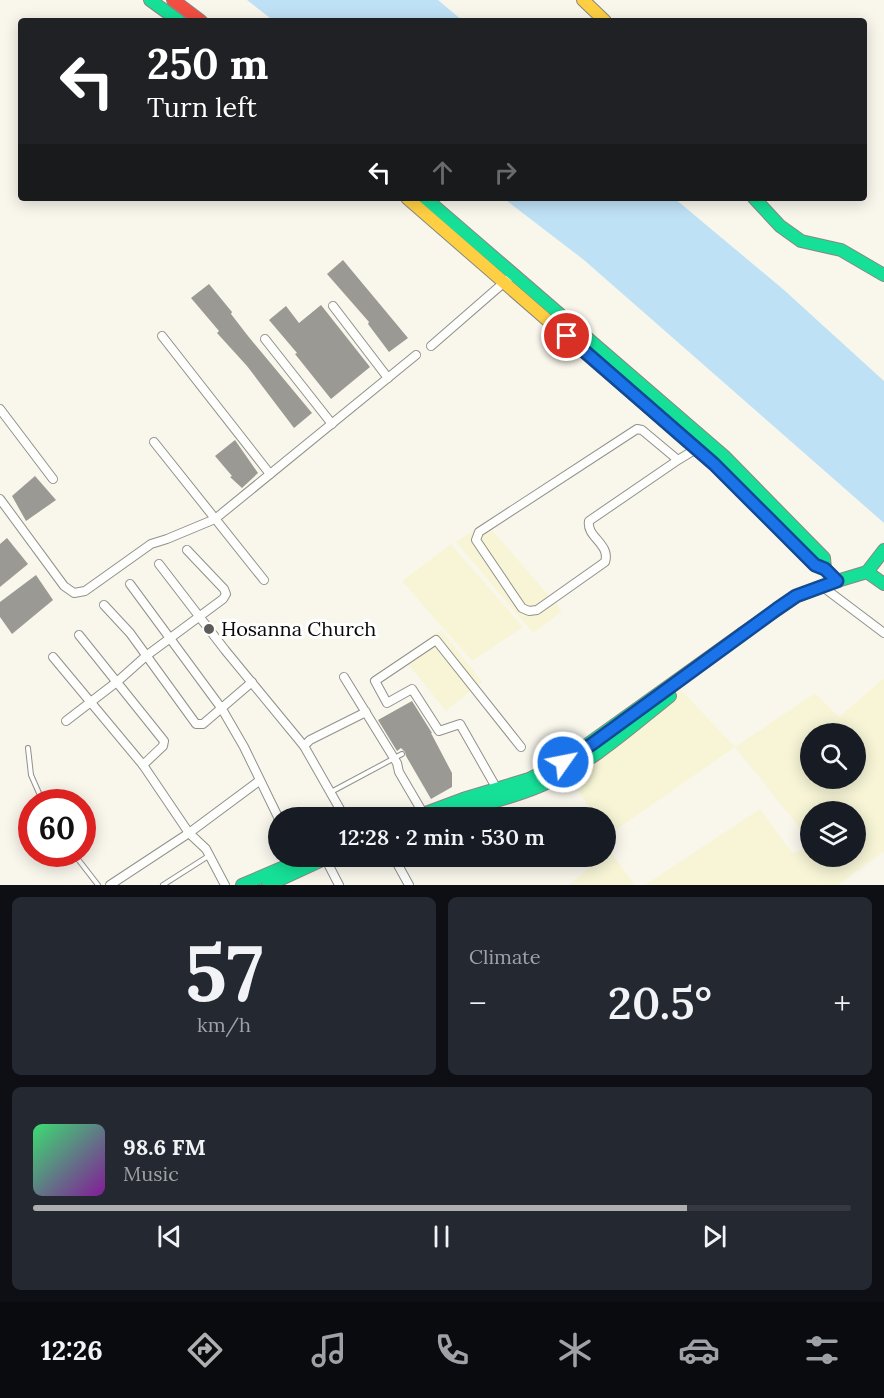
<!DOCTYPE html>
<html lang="en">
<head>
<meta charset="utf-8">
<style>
  body { margin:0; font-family:Lora,serif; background:#242831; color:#f1f3f6; height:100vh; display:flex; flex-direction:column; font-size:22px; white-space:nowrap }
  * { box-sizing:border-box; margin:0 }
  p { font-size:20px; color:#9ea1a6 }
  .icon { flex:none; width:33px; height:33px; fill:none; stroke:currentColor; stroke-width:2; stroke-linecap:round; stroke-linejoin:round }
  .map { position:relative; height:885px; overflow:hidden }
  .panel { display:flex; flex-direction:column; gap:12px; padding:12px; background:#0d0f14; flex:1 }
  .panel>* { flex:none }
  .top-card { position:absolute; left:18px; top:18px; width:849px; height:183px; border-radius:6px; box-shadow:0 3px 15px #0003; background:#202124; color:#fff; overflow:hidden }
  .tools { position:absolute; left:800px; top:723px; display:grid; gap:12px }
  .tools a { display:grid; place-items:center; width:66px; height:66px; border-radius:50%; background:#171b24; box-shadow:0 3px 15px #0003; font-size:30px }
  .speed { position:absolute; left:18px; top:789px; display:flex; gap:12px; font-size:30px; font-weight:700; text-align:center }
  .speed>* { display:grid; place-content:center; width:78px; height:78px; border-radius:50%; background:#171b24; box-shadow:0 3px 15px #0003; line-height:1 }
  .speed .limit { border:9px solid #d22; background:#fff; color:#111 }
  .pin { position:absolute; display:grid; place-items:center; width:51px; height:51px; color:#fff; margin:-26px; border:3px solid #fff; border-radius:50%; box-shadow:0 2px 6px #0007 }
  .me { position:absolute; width:66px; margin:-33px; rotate:57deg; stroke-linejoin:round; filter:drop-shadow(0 0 4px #0008) }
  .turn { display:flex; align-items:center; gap:21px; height:126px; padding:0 30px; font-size:27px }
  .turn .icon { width:78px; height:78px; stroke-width:2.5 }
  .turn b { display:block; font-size:42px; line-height:51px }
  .lanes { display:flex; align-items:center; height:57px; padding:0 30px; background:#0003; justify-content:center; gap:30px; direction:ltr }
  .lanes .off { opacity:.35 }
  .big { font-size:45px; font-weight:600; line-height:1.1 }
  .panel .tile { flex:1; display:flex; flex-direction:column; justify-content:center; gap:9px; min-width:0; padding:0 21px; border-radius:9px; background:#242831 }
  .panel .dial { align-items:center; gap:0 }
  .dial b { font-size:78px; line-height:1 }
  .song { display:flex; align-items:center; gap:18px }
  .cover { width:72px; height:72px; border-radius:9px; background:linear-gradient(135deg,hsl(140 70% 55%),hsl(290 70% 35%)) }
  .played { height:6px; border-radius:3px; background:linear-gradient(90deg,#aeafaf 80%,#363941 80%) }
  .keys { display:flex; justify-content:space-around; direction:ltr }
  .heat { display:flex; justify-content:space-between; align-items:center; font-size:33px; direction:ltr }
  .panel .tiles { flex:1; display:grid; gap:12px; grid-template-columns:1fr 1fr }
  .tile:last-child { grid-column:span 2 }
  .trip { position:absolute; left:268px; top:807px; width:348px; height:60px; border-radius:30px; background:#171b24; box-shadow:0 3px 15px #0003; font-weight:600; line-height:60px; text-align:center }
  .tabs { display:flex; height:96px; justify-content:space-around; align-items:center; background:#090b0e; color:#9ea1a6 }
  .tabs .icon { width:42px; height:42px }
  .tabs .on { color:#aeafaf }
  .tabs b { font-size:27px; color:#f1f3f6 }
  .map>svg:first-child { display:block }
  .farmland { fill:#f7f5d6; fill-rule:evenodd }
  .water { fill:#bfe1f6 }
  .building { fill:#9b9993 }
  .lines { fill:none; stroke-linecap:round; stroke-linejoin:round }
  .lane-casing { stroke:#91908b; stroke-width:6 }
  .street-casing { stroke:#91908b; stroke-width:10 }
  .fast-casing { stroke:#888782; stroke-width:14 }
  .slow-casing { stroke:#888782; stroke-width:14 }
  .jam-casing { stroke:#888782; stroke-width:14 }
  .lane { stroke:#fefefc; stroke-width:4 }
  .street { stroke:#fefefc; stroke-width:8 }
  .fast { stroke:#16e098; stroke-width:12 }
  .slow { stroke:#ffcf43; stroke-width:12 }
  .jam { stroke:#f24e42; stroke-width:12 }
  .route-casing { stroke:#114b97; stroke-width:15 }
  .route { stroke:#1a73e8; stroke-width:10 }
  .poi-dot { fill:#5d5c58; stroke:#fff; stroke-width:2 }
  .labels { text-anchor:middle; stroke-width:6; stroke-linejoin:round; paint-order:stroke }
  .poi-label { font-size:20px; fill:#090909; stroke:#fff; text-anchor:start }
</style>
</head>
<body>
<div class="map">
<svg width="884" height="885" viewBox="0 0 884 885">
  <rect width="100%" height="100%" fill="#f9f7ec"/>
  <!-- farmland -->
  <g class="farmland">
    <polygon points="485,522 562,611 533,633 456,542"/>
    <polygon points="451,544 523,627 472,661 402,581"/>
    <polygon points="441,630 482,682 446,711 404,659"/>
    <path d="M 884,678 L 884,853 L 883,852 L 838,885 L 645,885 L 760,809 L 793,854 L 810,845 L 810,856 L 855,856 L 855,812 L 810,812 L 810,841 L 735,747 L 607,836 L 606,818 L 595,817 L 563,767 L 680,689 L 735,747 L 815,693 L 839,717 ZM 810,734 L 855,734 L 855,778 L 810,778 Z"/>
    <polygon points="609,850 635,885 569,885 602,857 606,856 606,853"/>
  </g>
  <!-- water -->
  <g class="water">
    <polygon points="247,0 438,0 463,21 274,21"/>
    <polygon points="503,198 674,198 784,290 884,381 884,523 584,260"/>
  </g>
  <!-- building -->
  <g class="building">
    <polygon points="343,260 408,338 389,352 368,324 369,322 327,274"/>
    <polygon points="209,284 232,312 231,314 248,336 312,413 294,428 247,366 217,333 219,331 191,298"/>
    <polygon points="321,305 370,367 331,399 295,354 297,353 269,320 286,306 299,323"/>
    <polygon points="235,440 258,473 242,488 230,477 232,476 215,456"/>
    <polygon points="35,476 56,500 26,521 12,496"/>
    <polygon points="7,538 28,564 0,587 0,544"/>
    <polygon points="36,575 53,600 12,634 0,617 0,602"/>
    <polygon points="412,701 432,733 431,733 452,773 452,787 431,799 406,756 405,752 401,748 397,751 378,720"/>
  </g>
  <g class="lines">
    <!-- lane casing -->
    <g class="lane-casing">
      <g id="lane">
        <polyline points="28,748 31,775 43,802"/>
        <polyline points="331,792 402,754"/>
        <polyline points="74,854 98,885"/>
        <polyline points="163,885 210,855"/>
      </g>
    </g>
    <!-- street casing -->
    <g class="street-casing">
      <g id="street">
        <polyline points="333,306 388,378"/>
        <polyline points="162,336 270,474"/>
        <polyline points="265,339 332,424"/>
        <polyline points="431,346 508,279"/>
        <polyline points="0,409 53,479"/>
        <polyline points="154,442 264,580"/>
        <path d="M 678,460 L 589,521 C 586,537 611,544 605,562 L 537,610 L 529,611 L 522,608 L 476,540 L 479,532 L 637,429 L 642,430 L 678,460 L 696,449"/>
        <polyline points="0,499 64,586 74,593 85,591 151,544 167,539 215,519 416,355"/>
        <polyline points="159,564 225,650 304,746 345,818"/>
        <polyline points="130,584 222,709 244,747 279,819"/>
        <polyline points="823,587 884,633"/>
        <polyline points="104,605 130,633 196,724 203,724 252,682"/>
        <polyline points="79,635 164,741 163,746 143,765"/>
        <polyline points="53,657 143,765 189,833 206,849 225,885"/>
        <polyline points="344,677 397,763 399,772 423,813"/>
        <polyline points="66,721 118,681 146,656 223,599 226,594 224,589 187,550"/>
        <polyline points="304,746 310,740 366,712"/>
        <polyline points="497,789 460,724 439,731 412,689 387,703 375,681 436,640 521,747"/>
        <polyline points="324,856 339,885"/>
        <polyline points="393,856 409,885"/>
        <polyline points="110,885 189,833 259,781"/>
      </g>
    </g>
    <!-- fast casing -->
    <g class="fast-casing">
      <g id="fast">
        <polyline points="150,0 179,21"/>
        <polyline points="425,198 724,456 824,558 825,569"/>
        <polyline points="754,198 780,226 801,241 841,250 884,275"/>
        <polyline points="576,345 714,464 815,565 825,569 837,581 867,572 884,584"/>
        <polyline points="867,572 884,550"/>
        <polyline points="412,818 463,799 529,779 563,762 743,633"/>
        <path d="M 436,818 C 471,807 508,800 542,785 C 589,765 630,728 670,696"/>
        <polyline points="242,885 310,856"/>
        <polyline points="268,885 331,856"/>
      </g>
    </g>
    <!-- slow casing -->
    <g class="slow-casing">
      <g id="slow">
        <polyline points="583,0 605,21"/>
        <polyline points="407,198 576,345"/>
        <polyline points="743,633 797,596 837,581"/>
      </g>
    </g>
    <!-- jam casing -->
    <g class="jam-casing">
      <polyline id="jam" points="173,0 201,21"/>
    </g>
    <!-- lane -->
    <use href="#lane" class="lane"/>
    <!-- street -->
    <use href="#street" class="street"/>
    <!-- fast -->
    <use href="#fast" class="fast"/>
    <!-- slow -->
    <use href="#slow" class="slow"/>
    <!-- jam -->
    <use href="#jam" class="jam"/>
  </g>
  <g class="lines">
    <!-- route casing -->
    <g class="route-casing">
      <polyline id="route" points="563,762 592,744 777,609 796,596 837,581 825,569 815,565 714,464 567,336"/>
    </g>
    <!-- route -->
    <use href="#route" class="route"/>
  </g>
  <!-- markers -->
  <circle class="poi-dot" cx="209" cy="629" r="6"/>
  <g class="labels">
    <!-- poi labels -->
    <g class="poi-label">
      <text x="221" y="636">Hosanna Church</text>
    </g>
  </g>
</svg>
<div class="tools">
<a><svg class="icon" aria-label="search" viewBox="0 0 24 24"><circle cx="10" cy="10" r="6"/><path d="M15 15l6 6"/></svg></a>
<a><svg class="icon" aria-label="layers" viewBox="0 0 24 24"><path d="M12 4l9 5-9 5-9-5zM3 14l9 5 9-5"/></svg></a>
</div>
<div class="speed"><div class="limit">60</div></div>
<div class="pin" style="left:567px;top:336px;background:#d93025"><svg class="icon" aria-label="arrive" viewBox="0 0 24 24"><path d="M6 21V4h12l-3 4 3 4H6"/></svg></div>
<svg class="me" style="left:563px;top:762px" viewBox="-20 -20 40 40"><circle r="17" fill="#1a73e8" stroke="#fff" stroke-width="3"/><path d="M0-11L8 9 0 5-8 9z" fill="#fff"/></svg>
<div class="trip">12:28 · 2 min · 530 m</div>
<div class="top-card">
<div class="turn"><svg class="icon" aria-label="left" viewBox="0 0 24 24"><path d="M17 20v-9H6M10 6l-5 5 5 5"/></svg><div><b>250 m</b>Turn left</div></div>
<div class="lanes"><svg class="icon" aria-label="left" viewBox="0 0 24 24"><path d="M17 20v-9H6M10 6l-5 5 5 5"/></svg><svg class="icon off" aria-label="ahead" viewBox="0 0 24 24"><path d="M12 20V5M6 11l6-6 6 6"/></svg><svg class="icon off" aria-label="right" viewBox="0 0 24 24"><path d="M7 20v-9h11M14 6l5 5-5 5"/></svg></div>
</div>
</div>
<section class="panel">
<div class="tiles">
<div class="tile dial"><b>57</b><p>km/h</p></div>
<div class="tile"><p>Climate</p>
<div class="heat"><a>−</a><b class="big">20.5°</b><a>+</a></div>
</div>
<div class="tile">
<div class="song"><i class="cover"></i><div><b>98.6 FM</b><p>Music</p></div></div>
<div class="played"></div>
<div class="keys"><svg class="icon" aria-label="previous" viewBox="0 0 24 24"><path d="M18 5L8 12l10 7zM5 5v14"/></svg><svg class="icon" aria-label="pause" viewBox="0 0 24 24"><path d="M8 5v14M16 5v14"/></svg><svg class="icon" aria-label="next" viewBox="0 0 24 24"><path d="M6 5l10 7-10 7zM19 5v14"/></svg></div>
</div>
</div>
</section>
<nav class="tabs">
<b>12:26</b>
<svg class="icon on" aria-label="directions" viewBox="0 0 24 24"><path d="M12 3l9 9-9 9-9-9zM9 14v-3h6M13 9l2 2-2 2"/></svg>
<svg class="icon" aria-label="music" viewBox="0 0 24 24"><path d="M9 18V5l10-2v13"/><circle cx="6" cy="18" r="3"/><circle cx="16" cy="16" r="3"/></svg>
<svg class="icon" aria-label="phone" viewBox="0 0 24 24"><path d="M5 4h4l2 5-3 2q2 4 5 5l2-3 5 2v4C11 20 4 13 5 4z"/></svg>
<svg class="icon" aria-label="climate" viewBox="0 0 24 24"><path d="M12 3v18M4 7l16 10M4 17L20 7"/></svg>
<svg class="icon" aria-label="car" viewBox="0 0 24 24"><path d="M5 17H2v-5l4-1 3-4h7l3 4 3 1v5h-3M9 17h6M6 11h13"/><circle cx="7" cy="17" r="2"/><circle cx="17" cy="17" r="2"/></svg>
<svg class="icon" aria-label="filters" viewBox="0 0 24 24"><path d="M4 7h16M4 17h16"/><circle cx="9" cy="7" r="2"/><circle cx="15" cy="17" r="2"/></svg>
</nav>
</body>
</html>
